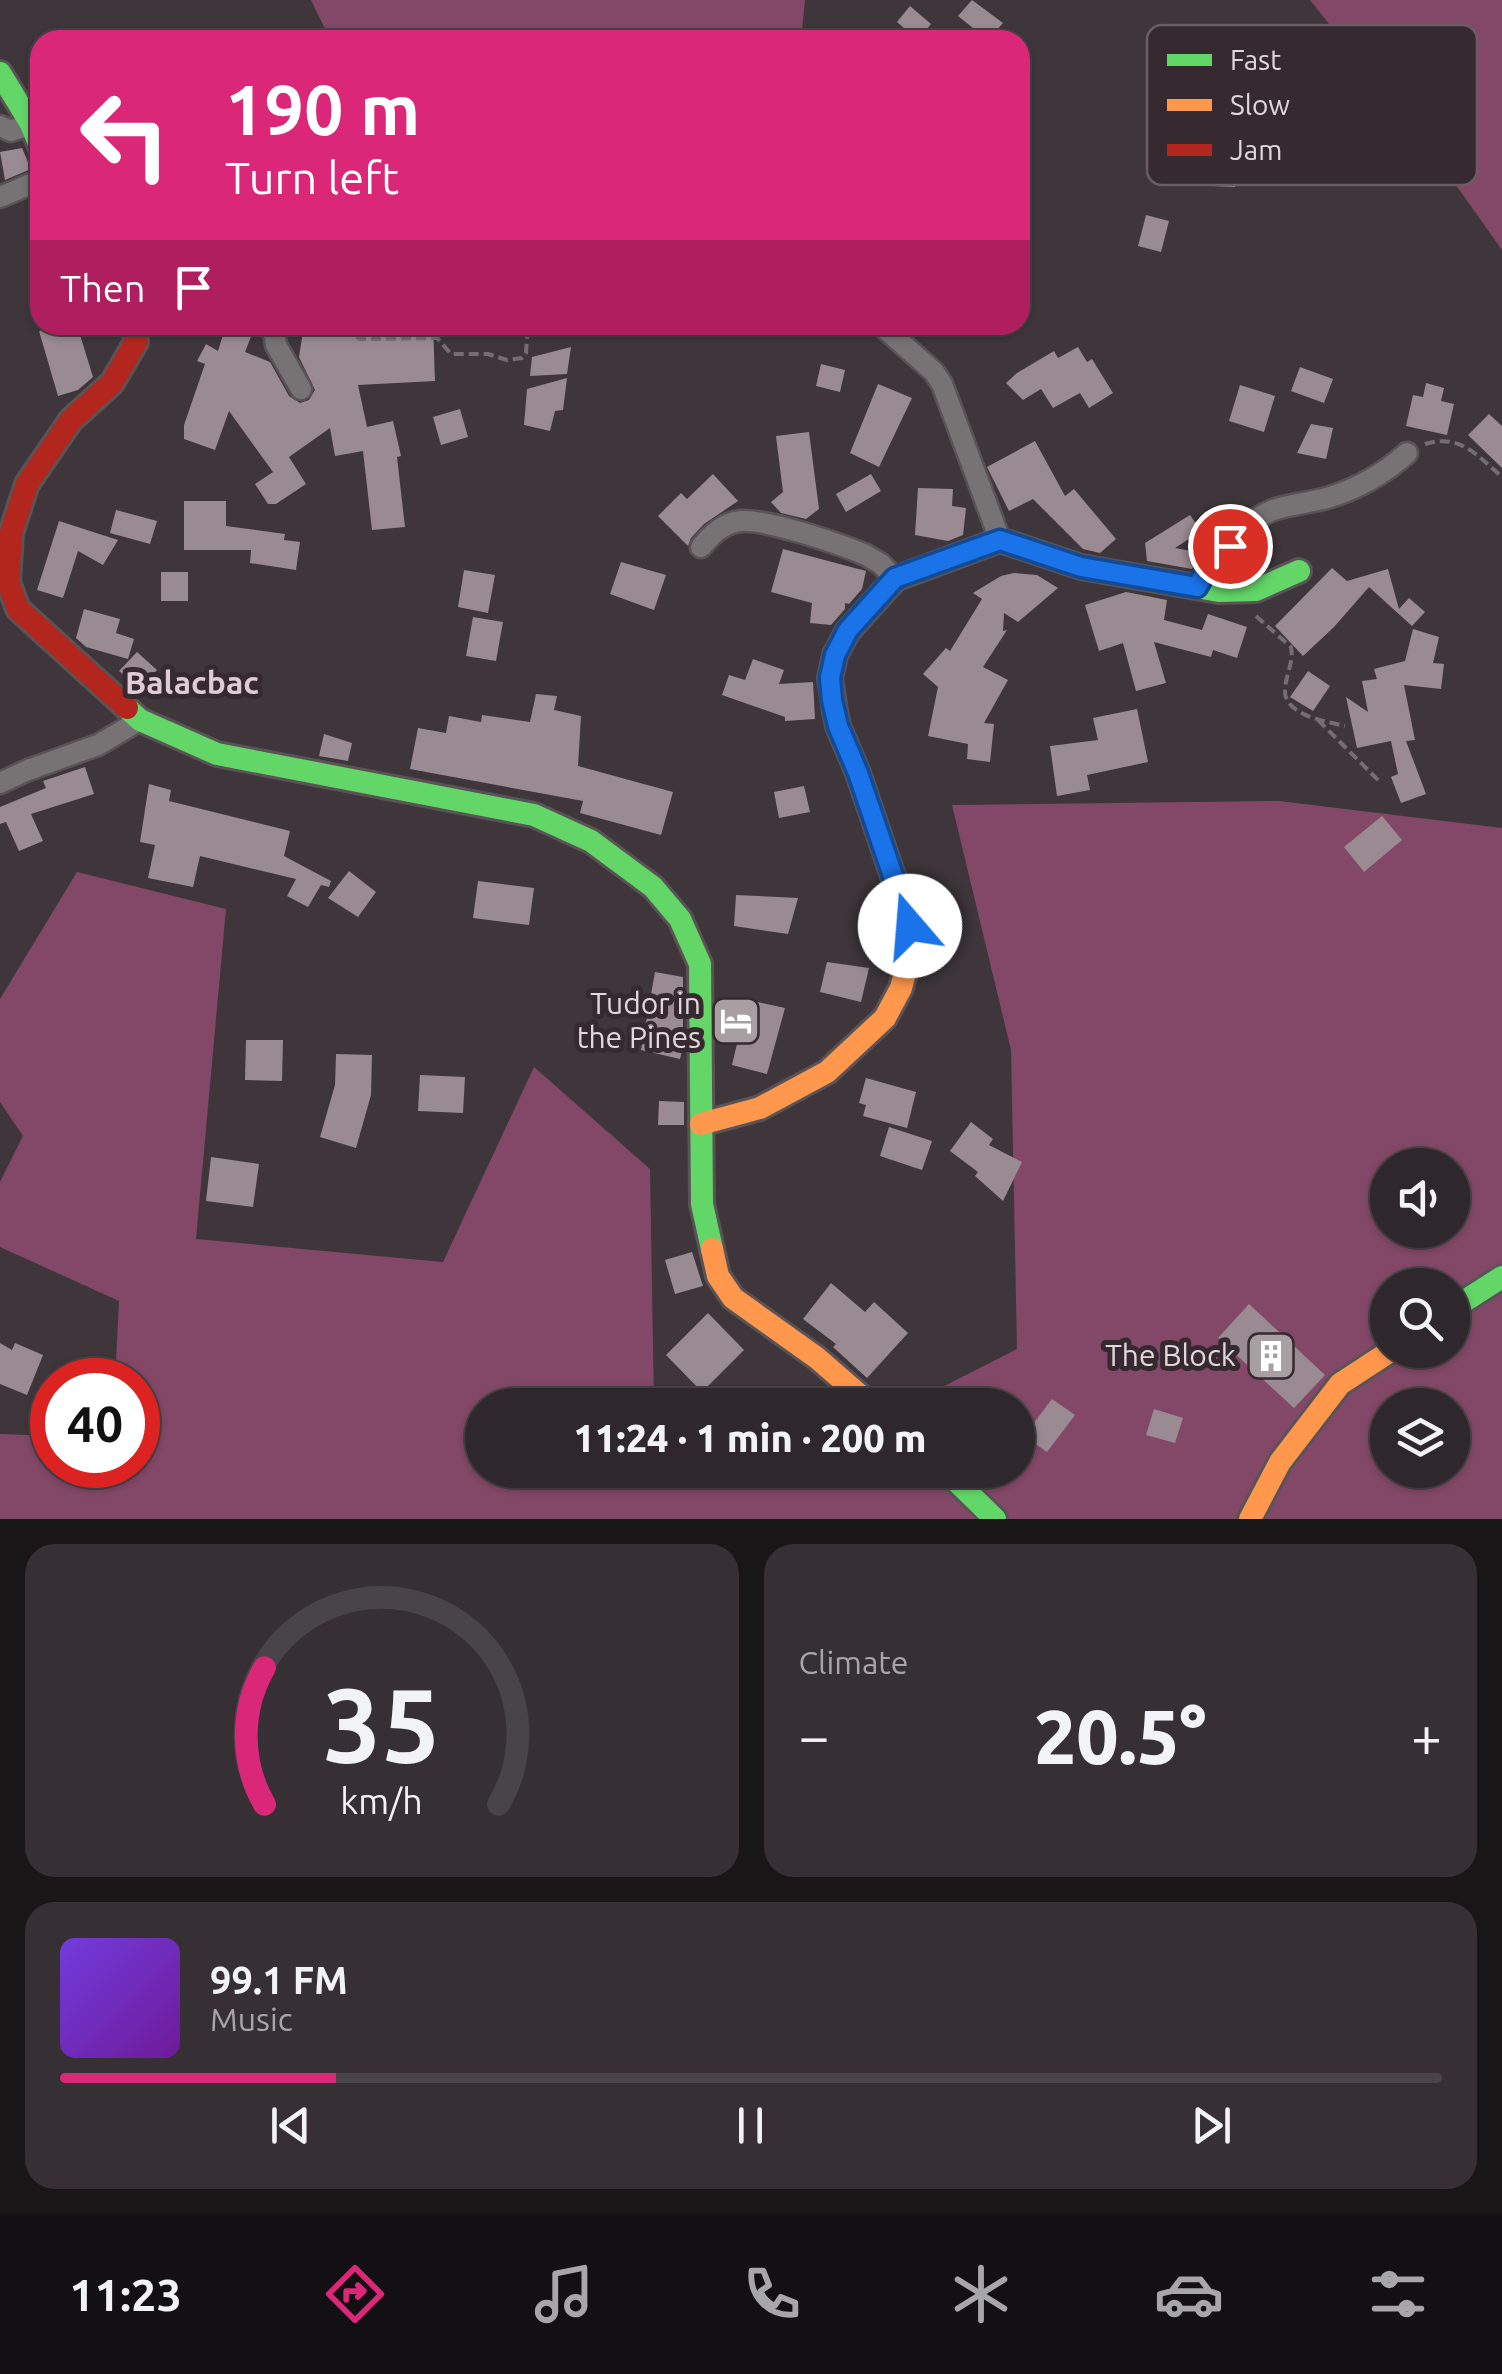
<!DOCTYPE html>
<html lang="en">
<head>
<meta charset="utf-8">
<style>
  body { margin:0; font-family:Ubuntu,sans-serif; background:#363034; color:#f1f3f6; height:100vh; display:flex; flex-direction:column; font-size:38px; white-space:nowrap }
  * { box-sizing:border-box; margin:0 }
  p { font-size:32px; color:#a7a6a9 }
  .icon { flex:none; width:55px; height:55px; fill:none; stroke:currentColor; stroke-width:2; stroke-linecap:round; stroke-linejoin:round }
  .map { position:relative; height:1519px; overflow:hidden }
  .drawer { display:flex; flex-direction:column; gap:25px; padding:25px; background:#191618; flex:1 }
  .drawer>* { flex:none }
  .banner { position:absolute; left:30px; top:30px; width:1000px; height:305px; border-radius:30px; box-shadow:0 2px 8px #0004,0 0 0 2px #494448; background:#db2777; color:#fff; overflow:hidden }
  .buttons { position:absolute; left:1370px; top:1148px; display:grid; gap:20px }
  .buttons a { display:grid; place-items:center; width:100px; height:100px; border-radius:50%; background:#2e282c; box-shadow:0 2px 8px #0004,0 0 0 2px #494448; font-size:50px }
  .speed { position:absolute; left:30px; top:1358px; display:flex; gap:20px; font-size:50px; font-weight:700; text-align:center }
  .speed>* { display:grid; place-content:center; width:130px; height:130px; border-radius:50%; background:#2e282c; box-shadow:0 2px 8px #0004,0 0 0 2px #494448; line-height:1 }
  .speed .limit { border:15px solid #d22; background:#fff; color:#111 }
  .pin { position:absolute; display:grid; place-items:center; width:85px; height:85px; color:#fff; margin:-42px; border:5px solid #fff; border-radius:50%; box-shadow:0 2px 10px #0007 }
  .me { position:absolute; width:110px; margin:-55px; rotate:342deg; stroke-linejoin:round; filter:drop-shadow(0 0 8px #0008) }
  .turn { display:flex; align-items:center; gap:35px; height:210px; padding:0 30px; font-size:45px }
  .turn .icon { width:130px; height:130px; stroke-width:2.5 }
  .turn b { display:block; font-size:70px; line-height:85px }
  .then { display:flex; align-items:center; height:95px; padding:0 30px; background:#0003; gap:20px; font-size:38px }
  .big { font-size:75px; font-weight:800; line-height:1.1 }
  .drawer .widget { flex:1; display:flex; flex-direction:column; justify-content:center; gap:15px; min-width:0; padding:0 35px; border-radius:30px; background:#363034 }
  .drawer .dial { align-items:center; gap:0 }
  .dial svg { height:260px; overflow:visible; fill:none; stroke:#494448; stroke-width:7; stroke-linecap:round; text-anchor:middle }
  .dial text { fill:#f1f3f6; stroke:none }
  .song { display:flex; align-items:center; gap:30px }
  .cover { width:120px; height:120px; border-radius:15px; background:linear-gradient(135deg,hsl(260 70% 55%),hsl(280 70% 35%)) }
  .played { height:10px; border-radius:5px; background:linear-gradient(90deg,#db2777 20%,#494448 20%) }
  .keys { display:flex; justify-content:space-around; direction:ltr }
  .heat { display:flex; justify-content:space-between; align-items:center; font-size:55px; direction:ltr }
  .drawer .tiles { flex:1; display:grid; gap:25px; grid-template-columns:1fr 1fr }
  .widget:last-child { grid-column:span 2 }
  .trip { position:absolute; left:465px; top:1388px; width:570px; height:100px; border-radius:50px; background:#2e282c; box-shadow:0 2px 8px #0004,0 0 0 2px #494448; font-weight:800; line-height:100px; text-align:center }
  .dock { display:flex; height:160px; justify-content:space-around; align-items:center; background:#121012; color:#a7a6a9 }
  .dock .icon { width:70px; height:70px }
  .dock .on { color:#db2777 }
  .dock b { font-size:45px; color:#f1f3f6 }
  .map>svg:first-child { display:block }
  .forest { fill:#834867; fill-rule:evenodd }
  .building { fill:#9a8a92 }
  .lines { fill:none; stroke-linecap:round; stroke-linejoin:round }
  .street-casing { stroke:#5a5356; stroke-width:25 }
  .fast-casing { stroke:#5a5356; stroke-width:28 }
  .slow-casing { stroke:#5a5356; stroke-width:28 }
  .jam-casing { stroke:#5a5356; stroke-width:28 }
  .path { stroke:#746e71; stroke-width:4; stroke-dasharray:10 5; stroke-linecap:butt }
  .street { stroke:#777274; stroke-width:20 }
  .fast { stroke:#63d668; stroke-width:22 }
  .slow { stroke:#ff974d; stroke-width:22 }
  .jam { stroke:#b3261e; stroke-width:22 }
  .route-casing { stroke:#114b97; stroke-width:25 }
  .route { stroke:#1a73e8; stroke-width:18 }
  .labels { text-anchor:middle; stroke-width:10; stroke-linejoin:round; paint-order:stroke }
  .poi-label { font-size:30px; fill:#e1d8dc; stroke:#372930; text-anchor:end }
  .neighbourhood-label { font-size:32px; font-weight:bold; fill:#decbd4; stroke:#372930 }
  .key { fill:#372930; stroke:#6a5e64; stroke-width:2.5 }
  .key-label { font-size:28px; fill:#e1d8dc }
</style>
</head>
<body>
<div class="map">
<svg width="1502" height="1519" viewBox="0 0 1502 1519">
  <rect width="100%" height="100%" fill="#3e363a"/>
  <!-- forest -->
  <g class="forest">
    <polygon points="311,0 805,0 801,40 338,40 328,35"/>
    <polygon points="1310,0 1502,0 1502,250 1446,171"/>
    <path d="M 1279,801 L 1502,828 L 1502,1519 L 0,1519 L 0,1434 L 52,1436 L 52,1465 L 138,1465 L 138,1380 L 115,1380 L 119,1301 L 0,1247 L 0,1182 L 23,1136 L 0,1102 L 0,999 L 77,872 L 226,909 L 196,1239 L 443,1262 L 534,1067 L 650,1169 L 654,1405 L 482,1405 L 482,1470 L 1018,1470 L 1018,1405 L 907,1405 L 1017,1349 L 1011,1050 L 952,805 ZM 1388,1165 L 1452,1165 L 1452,1230 L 1388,1230 ZM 1388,1285 L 1452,1285 L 1452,1350 L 1388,1350 ZM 1388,1405 L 1452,1405 L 1452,1470 L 1388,1470 Z"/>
  </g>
  <!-- building -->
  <g class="building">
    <polygon points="972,0 1003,23 988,40 958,16"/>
    <polygon points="910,6 931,24 918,40 897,22"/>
    <polygon points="1189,141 1237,145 1236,148 1273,145 1274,173 1235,175 1235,187 1212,186 1213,173 1188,172"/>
    <polygon points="22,148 31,169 5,180 0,152"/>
    <polygon points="1146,215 1169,221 1161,252 1138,246"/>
    <polygon points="59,325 77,325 93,377 78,390 58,396 39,331"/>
    <polygon points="226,325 252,334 245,352 270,362 289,396 300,403 309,400 315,390 299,357 304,325 433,325 435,381 358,385 367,427 393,421 401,456 397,457 405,527 372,530 363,451 335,456 330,428 289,457 306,484 276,504 268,504 255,484 273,472 229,411 215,450 184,439 184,425 205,364 197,361 206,344 218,351"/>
    <polygon points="571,347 567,374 530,376 532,357"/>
    <polygon points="1078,347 1087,362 1092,359 1113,393 1089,408 1080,393 1053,408 1041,389 1023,400 1006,383 1017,373 1054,351 1058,358"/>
    <polygon points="821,364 845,370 840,392 816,386"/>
    <polygon points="1300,367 1333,379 1324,403 1291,391"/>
    <polygon points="567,378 563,410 555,411 550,431 524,425 527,389"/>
    <polygon points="1426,383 1444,388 1441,401 1454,404 1447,435 1406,426 1413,395 1423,397"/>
    <polygon points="878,384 912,398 879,467 850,453"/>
    <polygon points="1240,385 1275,396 1264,432 1229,421"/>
    <polygon points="460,409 468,437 441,445 433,417"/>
    <polygon points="1489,414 1502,426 1502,468 1468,435"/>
    <polygon points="1311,424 1333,428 1326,459 1297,453"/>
    <polygon points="809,432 819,509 806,519 781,513 771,502 783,492 776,436"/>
    <polygon points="1035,441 1065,496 1074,489 1116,539 1100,553 1083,549 1033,499 1009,511 987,467"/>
    <polygon points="713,474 738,501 704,524 691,538 688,546 658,516 681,493 687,499"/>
    <polygon points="871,474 881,491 846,512 836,494"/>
    <polygon points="918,488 953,489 952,506 966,508 963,535 948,541 915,535"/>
    <polygon points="184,501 226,501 226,526 285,534 284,540 300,542 296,570 250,563 251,550 184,550"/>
    <polygon points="116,510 157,521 150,544 110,533"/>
    <polygon points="1190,515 1201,531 1175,548 1202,553 1192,569 1147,561 1145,543"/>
    <polygon points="59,521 118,540 103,565 78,551 63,598 37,590"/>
    <polygon points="783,549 866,571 862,589 849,604 845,603 845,609 831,625 810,623 812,603 771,592"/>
    <polygon points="621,562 666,575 654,610 610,594"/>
    <polygon points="1332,568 1347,581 1388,569 1399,609 1409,598 1425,612 1412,626 1369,587 1334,627 1303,656 1275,626"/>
    <polygon points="464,570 495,575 488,613 458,607"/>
    <rect x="161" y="572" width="27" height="29"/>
    <polygon points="1014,573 1037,575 1058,588 1018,622 1004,613 1003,631 1007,630 983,667 1008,680 984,723 994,724 990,762 967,759 968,744 928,736 938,687 923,674 946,648 950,651 982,599 973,593 1001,576"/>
    <polygon points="1126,592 1167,600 1164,620 1202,630 1208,614 1247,627 1237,658 1213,650 1211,657 1154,642 1166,683 1136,691 1123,643 1099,651 1085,605"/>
    <polygon points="84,609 120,619 116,633 134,639 128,659 86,647 76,638"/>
    <polygon points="473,617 503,622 496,661 466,656"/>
    <polygon points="1413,629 1439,637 1433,663 1444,664 1441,689 1404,685 1415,740 1406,741 1426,794 1401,803 1391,777 1398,774 1391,741 1357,748 1346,697 1368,712 1362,681 1377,679 1374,669 1405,661"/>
    <polygon points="137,652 157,670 140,689 119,671"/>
    <polygon points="753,659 784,670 779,684 813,682 815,719 785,721 785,717 722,695 729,675 745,680"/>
    <polygon points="1308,671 1330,686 1313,711 1290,697"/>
    <polygon points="536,694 557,696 554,710 581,716 578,766 673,792 661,835 580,813 583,801 410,769 418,728 446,733 449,716 481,722 482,715 530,722"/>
    <polygon points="1137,709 1148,762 1087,775 1090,790 1057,796 1050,746 1098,740 1093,718"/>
    <polygon points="324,734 352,743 348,761 319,756"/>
    <polygon points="85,767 94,794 31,814 43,841 19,851 6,822 0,824 0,807 46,788 43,781"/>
    <polygon points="149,784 171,790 169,801 290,831 284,856 331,881 329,887 321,885 308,907 287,896 296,879 200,856 193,887 148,878 155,845 140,842"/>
    <polygon points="804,786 810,812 779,818 774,792"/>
    <polygon points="1382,816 1402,840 1364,872 1344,847"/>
    <polygon points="349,871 376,892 358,917 328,898"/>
    <polygon points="478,881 534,888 529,925 473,918"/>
    <polygon points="736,895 798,898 788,934 734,926"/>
    <polygon points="827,962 869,968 861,1002 820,992"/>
    <polygon points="655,972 683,977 683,1046 680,1059 641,1050"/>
    <polygon points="753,1001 785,1008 767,1074 732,1065 740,1031 745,1032"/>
    <polygon points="246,1040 283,1040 282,1081 245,1080"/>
    <polygon points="336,1054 372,1055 371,1095 356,1148 320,1137 335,1085"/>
    <polygon points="420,1075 465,1077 463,1113 418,1111"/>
    <polygon points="866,1078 916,1092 907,1128 863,1116 866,1105 859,1103"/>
    <polygon points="659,1101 684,1102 684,1125 658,1125"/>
    <polygon points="971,1122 993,1139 989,1145 1022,1162 1003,1201 975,1176 978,1172 950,1151"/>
    <polygon points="889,1127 932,1141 922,1170 880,1156"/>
    <polygon points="211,1157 259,1164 253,1207 206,1201"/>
    <polygon points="692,1252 703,1286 675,1294 665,1260"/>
    <polygon points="831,1283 865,1312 874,1302 908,1333 867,1378 833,1347 836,1344 803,1319"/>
    <polygon points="1249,1304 1325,1375 1294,1408 1218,1338"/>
    <polygon points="708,1313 744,1350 702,1392 666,1355"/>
    <polygon points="0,1343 12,1350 15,1343 43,1355 27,1395 0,1384"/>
    <polygon points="1052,1399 1075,1415 1047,1452 1024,1436"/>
    <polygon points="1154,1409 1183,1418 1175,1443 1146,1435"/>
  </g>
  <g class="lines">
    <!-- street casing -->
    <g class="street-casing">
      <g id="street">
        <polyline points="0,126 11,131 31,124"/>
        <polyline points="0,197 40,180"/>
        <polyline points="273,325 276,345 301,389"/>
        <polyline points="881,325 934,372 942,384 1000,540"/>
        <path d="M 701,547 C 712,534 723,523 741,521 C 767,519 840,544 866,555 L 881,564 L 895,579"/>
        <path d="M 1197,587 C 1212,560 1243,522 1273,510 C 1290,504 1309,503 1327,498 C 1357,489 1384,474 1407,453"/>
        <polyline points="0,783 28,770 98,745 140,720"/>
      </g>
    </g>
    <!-- fast casing -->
    <g class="fast-casing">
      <g id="fast">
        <polyline points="0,73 31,124 40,146"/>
        <polyline points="127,708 140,720 217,754 534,815 591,841 653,887 680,919 700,964 702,1204 712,1249"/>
        <polyline points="835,711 830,678 835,655 848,631 895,579 1000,540 1081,567 1219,591 1256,590 1299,571"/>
        <polyline points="1452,1309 1502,1277"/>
        <polyline points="945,1470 995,1519"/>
      </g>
    </g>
    <!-- slow casing -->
    <g class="slow-casing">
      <g id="slow">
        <polyline points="701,1124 760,1108 827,1072 885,1018 901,988 910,954 910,926 858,773 838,726 835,711"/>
        <polyline points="712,1249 718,1276 733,1298 817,1358 871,1405"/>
        <polyline points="1250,1519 1280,1462 1340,1384 1392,1350"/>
      </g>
    </g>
    <!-- jam casing -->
    <g class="jam-casing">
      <polyline id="jam" points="127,708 18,609 8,582 11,533 27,484 71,420 112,383 136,342 133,325"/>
    </g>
    <!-- path -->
    <g class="path">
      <polyline points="351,325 352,335 360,339 437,338 451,354 488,354 507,360 522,358 526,353 528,325"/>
      <path d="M 1425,444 C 1460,433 1478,456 1502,477"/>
      <path d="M 1256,616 L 1291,647 C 1294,662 1286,674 1285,689 C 1283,715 1325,721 1345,726"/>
      <polyline points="1318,720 1381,783"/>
    </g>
    <!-- street -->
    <use href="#street" class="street"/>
    <!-- fast -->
    <use href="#fast" class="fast"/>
    <!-- slow -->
    <use href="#slow" class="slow"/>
    <!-- jam -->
    <use href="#jam" class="jam"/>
  </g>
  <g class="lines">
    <!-- route casing -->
    <g class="route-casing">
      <polyline id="route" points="910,926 858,773 838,726 832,700 830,678 835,655 848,630 895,578 1000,540 1081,567 1197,587 1207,569 1230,546"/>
    </g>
    <!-- route -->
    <use href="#route" class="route"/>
  </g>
  <!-- icons -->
  <defs>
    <g id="hotel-square" transform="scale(2.5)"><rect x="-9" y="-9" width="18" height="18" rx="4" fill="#a89fa3" stroke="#372930"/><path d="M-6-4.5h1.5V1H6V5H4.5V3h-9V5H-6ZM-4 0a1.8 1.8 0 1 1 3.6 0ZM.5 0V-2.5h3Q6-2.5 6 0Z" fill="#fff"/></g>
    <g id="building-square" transform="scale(2.5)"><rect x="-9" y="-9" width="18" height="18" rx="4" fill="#a89fa3" stroke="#372930"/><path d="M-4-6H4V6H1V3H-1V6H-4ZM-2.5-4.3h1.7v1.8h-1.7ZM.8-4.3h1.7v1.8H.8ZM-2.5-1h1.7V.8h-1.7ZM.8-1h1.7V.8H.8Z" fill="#fff"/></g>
  </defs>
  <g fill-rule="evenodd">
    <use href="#hotel-square" x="736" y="1021"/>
    <use href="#building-square" x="1271" y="1356"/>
  </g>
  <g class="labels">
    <!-- poi labels -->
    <g class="poi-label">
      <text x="701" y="1014">Tudor in<tspan x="701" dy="34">the Pines</tspan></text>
      <text x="1236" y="1366">The Block</text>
    </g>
    <!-- neighbourhood labels -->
    <g class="neighbourhood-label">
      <text x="192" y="694">Balacbac</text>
    </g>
  </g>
  <!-- legend -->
  <rect x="1147" y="25" width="330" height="160" rx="15" class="key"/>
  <rect x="1167" y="54" width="45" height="12" fill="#63d668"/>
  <rect x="1167" y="99" width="45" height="12" fill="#ff974d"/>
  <rect x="1167" y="144" width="45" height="12" fill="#b3261e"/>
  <g class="key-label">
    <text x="1230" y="70">Fast</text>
    <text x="1230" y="115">Slow</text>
    <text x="1230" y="160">Jam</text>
  </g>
</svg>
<div class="buttons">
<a><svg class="icon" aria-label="sound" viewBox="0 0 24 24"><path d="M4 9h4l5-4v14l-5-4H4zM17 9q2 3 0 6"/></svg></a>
<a><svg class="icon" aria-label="search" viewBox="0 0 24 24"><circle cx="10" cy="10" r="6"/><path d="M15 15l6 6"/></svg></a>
<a><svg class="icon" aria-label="layers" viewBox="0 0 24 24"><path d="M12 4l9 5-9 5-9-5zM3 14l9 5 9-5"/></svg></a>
</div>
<div class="speed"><div class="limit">40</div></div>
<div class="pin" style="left:1230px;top:546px;background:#d93025"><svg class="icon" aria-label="arrive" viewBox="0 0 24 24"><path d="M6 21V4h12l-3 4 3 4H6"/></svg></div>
<svg class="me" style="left:910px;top:926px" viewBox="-20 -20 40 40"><circle r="19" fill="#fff"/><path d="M0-13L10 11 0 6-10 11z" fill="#1a73e8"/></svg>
<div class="trip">11:24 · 1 min · 200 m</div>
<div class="banner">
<div class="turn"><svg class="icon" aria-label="left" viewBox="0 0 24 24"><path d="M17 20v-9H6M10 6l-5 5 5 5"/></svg><div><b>190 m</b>Turn left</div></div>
<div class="then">Then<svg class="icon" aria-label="arrive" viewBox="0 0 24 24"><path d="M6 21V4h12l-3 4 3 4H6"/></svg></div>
</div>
</div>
<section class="drawer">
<div class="tiles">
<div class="widget dial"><svg viewBox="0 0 100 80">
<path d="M14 69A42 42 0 1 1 86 69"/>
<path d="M14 69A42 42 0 0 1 14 27" stroke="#db2777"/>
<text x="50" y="56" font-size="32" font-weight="700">35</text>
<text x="50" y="72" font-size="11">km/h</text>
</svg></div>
<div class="widget"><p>Climate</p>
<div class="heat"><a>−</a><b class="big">20.5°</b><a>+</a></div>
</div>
<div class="widget">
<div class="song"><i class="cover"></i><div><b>99.1 FM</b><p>Music</p></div></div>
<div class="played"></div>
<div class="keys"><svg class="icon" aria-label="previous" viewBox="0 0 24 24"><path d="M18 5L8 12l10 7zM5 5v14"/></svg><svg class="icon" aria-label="pause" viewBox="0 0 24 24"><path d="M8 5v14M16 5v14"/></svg><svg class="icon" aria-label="next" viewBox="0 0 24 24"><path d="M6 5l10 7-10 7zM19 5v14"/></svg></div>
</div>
</div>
</section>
<nav class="dock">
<b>11:23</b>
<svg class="icon on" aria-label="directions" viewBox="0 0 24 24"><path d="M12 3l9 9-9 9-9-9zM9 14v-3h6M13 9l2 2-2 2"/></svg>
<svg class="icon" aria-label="music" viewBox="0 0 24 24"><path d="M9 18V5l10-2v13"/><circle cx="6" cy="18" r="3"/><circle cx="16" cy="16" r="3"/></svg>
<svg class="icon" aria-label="phone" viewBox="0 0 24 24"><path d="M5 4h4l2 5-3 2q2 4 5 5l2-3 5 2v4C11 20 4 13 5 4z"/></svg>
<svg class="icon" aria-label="climate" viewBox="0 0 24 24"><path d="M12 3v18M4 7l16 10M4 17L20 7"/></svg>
<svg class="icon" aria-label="car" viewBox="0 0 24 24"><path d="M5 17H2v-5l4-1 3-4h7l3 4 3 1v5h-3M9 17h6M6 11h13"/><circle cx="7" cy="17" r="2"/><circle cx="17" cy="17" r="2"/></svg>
<svg class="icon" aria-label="filters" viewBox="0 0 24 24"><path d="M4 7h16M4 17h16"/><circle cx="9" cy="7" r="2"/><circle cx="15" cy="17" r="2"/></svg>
</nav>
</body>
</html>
